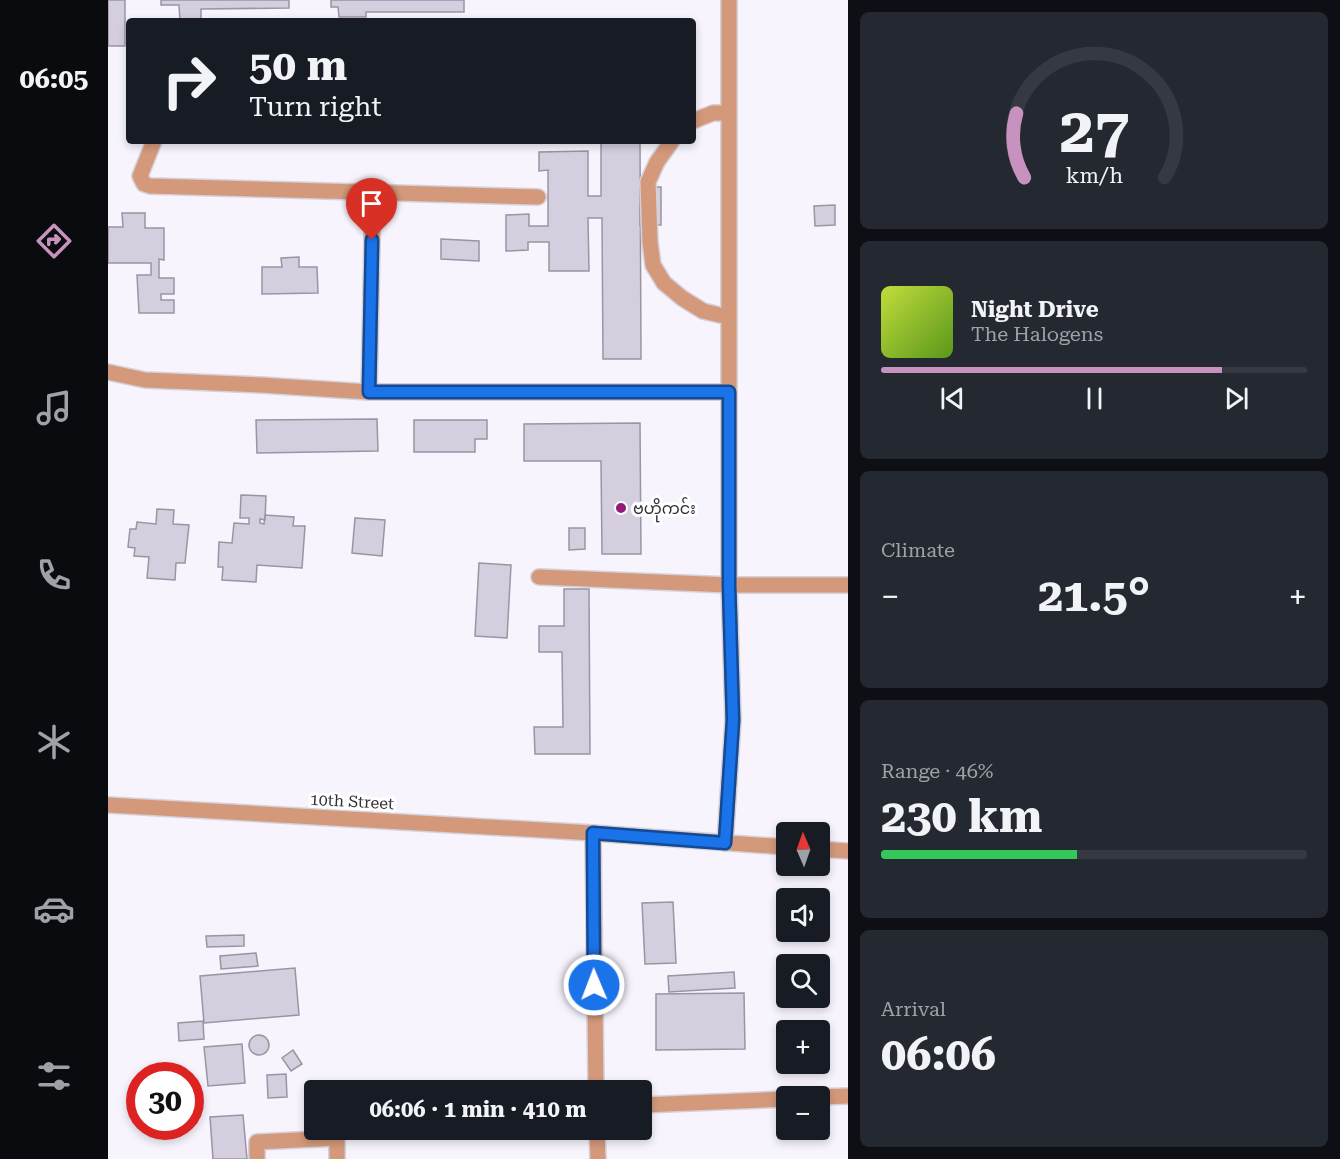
<!DOCTYPE html>
<html lang="en">
<head>
<meta charset="utf-8">
<style>
  body { margin:0; font-family:"Roboto Serif","Noto Sans Myanmar",serif; background:#242831; color:#f1f3f6; height:100vh; display:flex; flex-direction:column; font-size:22px; white-space:nowrap }
  * { box-sizing:border-box; margin:0 }
  p { font-size:20px; color:#9ea1a6 }
  .icon { flex:none; width:33px; height:33px; fill:none; stroke:currentColor; stroke-width:2; stroke-linecap:round; stroke-linejoin:round }
  .map { position:relative; flex:1; overflow:hidden }
  .drawer { display:flex; flex-direction:column; gap:12px; padding:12px; background:#0d0f14; width:492px }
  .drawer>* { flex:none }
  .guide { position:absolute; left:18px; top:18px; width:570px; height:126px; border-radius:6px; box-shadow:0 3px 9px #0003; background:#171b24; color:#f1f3f6; overflow:hidden }
  .needle { width:39px; rotate:358deg }
  .buttons { position:absolute; left:668px; top:822px; display:grid; gap:12px }
  .buttons a { display:grid; place-items:center; width:54px; height:54px; border-radius:6px; background:#171b24; box-shadow:0 3px 9px #0003; font-size:30px }
  .speed { position:absolute; left:18px; top:1062px; display:flex; gap:12px; font-size:30px; font-weight:700; text-align:center }
  .speed>* { display:grid; place-content:center; width:78px; height:78px; border-radius:50%; background:#171b24; box-shadow:0 3px 9px #0003; line-height:1 }
  .speed .limit { border:9px solid #d22; background:#fff; color:#111 }
  .pin { position:absolute; display:grid; place-items:center; width:51px; height:51px; color:#fff; margin:-62px -26px; border-radius:50% 50% 50% 0; rotate:-45deg; box-shadow:0 0 6px #0007 }
  .pin .icon { rotate:45deg }
  .me { position:absolute; width:66px; margin:-33px; rotate:359deg; stroke-linejoin:round; filter:drop-shadow(0 0 4px #0008) }
  .turn { display:flex; align-items:center; gap:21px; height:126px; padding:0 24px; font-size:27px }
  .turn .icon { width:78px; height:78px; stroke-width:2.5 }
  .turn b { display:block; font-size:42px; line-height:51px }
  .big { font-size:45px; font-weight:700; line-height:1.1 }
  .drawer .card { flex:1; display:flex; flex-direction:column; justify-content:center; gap:9px; min-width:0; padding:0 21px; border-radius:9px; background:#242831 }
  .drawer .dial { align-items:center; gap:0 }
  .dial svg { height:156px; overflow:visible; fill:none; stroke:#363941; stroke-width:7; stroke-linecap:round; text-anchor:middle }
  .dial text { fill:#f1f3f6; stroke:none }
  .song { display:flex; align-items:center; gap:18px }
  .cover { width:72px; height:72px; border-radius:9px; background:linear-gradient(135deg,hsl(70 70% 55%),hsl(90 70% 35%)) }
  .played { height:6px; border-radius:3px; background:linear-gradient(90deg,#c792be 80%,#363941 80%) }
  .keys { display:flex; justify-content:space-around; direction:ltr }
  .heat { display:flex; justify-content:space-between; align-items:center; font-size:33px; direction:ltr }
  .charge { height:9px; border-radius:4px; background:linear-gradient(90deg,#34c759 46%,#363941 0) }
  .trip { position:absolute; left:196px; top:1080px; width:348px; height:60px; border-radius:6px; background:#171b24; box-shadow:0 3px 9px #0003; font-weight:700; line-height:60px; text-align:center }
  main { display:flex; flex:1; min-height:0 }
  .dock { display:flex; flex-direction:column; width:108px; justify-content:space-around; align-items:center; background:#090b0e; color:#9ea1a6 }
  .dock .icon { width:42px; height:42px }
  .dock .current { color:#c792be }
  .dock b { font-size:27px; color:#f1f3f6 }
  .map>svg:first-child { display:block }
  .building { fill:#d4cede; stroke:#9a94a3; stroke-width:1.5 }
  .lines { fill:none; stroke-linecap:round; stroke-linejoin:round }
  .minor-casing { stroke:#d4d1da; stroke-width:18 }
  .minor { stroke:#d4997a; stroke-width:15 }
  .route-casing { stroke:#114b97; stroke-width:15 }
  .route { stroke:#1a73e8; stroke-width:10 }
  .poi-dot { fill:#931b79; stroke:#fff; stroke-width:2 }
  .labels { text-anchor:middle; stroke-width:6; stroke-linejoin:round; paint-order:stroke }
  .poi-label { font-size:16px; fill:#333037; stroke:#fff; text-anchor:start }
  .street-label { font-size:16px; fill:#333037; stroke:#fff }
</style>
</head>
<body>
<main>
<nav class="dock">
<b>06:05</b>
<svg class="icon current" aria-label="directions" viewBox="0 0 24 24"><path d="M12 3l9 9-9 9-9-9zM9 14v-3h6M13 9l2 2-2 2"/></svg>
<svg class="icon" aria-label="music" viewBox="0 0 24 24"><path d="M9 18V5l10-2v13"/><circle cx="6" cy="18" r="3"/><circle cx="16" cy="16" r="3"/></svg>
<svg class="icon" aria-label="phone" viewBox="0 0 24 24"><path d="M5 4h4l2 5-3 2q2 4 5 5l2-3 5 2v4C11 20 4 13 5 4z"/></svg>
<svg class="icon" aria-label="climate" viewBox="0 0 24 24"><path d="M12 3v18M4 7l16 10M4 17L20 7"/></svg>
<svg class="icon" aria-label="car" viewBox="0 0 24 24"><path d="M5 17H2v-5l4-1 3-4h7l3 4 3 1v5h-3M9 17h6M6 11h13"/><circle cx="7" cy="17" r="2"/><circle cx="17" cy="17" r="2"/></svg>
<svg class="icon" aria-label="filters" viewBox="0 0 24 24"><path d="M4 7h16M4 17h16"/><circle cx="9" cy="7" r="2"/><circle cx="15" cy="17" r="2"/></svg>
</nav>
<div class="map">
<svg width="740" height="1159" viewBox="0 0 740 1159">
  <rect width="100%" height="100%" fill="#f7f4fe"/>
  <!-- building -->
  <g class="building">
    <rect x="0" y="0" width="17" height="46"/>
    <polygon points="53,0 181,0 181,8 93,9 93,21 72,21 71,5 53,5"/>
    <polygon points="223,0 356,0 356,12 258,12 258,17 231,17 230,7 223,7"/>
    <polygon points="493,141 532,141 533,359 495,359 494,218 480,218 481,271 441,271 441,242 420,242 420,250 398,251 398,215 421,214 421,226 440,226 440,170 431,171 431,152 480,151 480,196 493,196"/>
    <rect x="532" y="187" width="21" height="38"/>
    <polygon points="727,205 727,225 707,226 706,206"/>
    <polygon points="14,213 37,213 37,228 56,228 56,260 51,259 51,278 66,278 66,294 53,294 53,300 66,300 66,313 31,313 29,275 43,275 43,263 0,263 0,227 15,227"/>
    <polygon points="333,239 371,241 371,261 333,259"/>
    <polygon points="191,257 191,267 209,267 210,293 154,294 154,267 174,267 173,258"/>
    <polygon points="269,419 270,451 149,453 148,420"/>
    <polygon points="306,420 379,420 379,439 367,439 367,452 306,452"/>
    <polygon points="532,423 533,554 494,554 493,461 416,461 416,424"/>
    <polygon points="133,495 158,496 157,520 152,519 152,523 156,524 157,515 186,517 185,526 197,526 194,568 149,565 148,582 114,580 115,567 110,567 111,542 124,543 126,523 141,524 141,518 132,518"/>
    <polygon points="49,509 66,510 65,524 81,525 77,563 68,563 67,580 39,578 41,557 26,556 27,548 20,547 22,529 28,529 29,522 48,524"/>
    <polygon points="247,518 277,520 274,556 244,553"/>
    <polygon points="461,528 477,528 477,549 461,550"/>
    <polygon points="371,563 403,565 399,638 367,636"/>
    <polygon points="456,589 481,589 482,754 427,754 426,727 455,727 454,652 431,652 431,626 456,626"/>
    <polygon points="565,902 568,963 537,964 534,903"/>
    <polygon points="136,935 136,946 99,947 98,936"/>
    <polygon points="148,953 150,966 113,969 112,956"/>
    <polygon points="187,968 191,1015 96,1023 92,976"/>
    <polygon points="626,972 627,988 561,992 560,976"/>
    <polygon points="636,993 637,1049 548,1050 548,994"/>
    <polygon points="95,1021 96,1039 71,1041 70,1023"/>
    <circle cx="151" cy="1045" r="10"/>
    <polygon points="134,1044 137,1083 100,1086 96,1047"/>
    <polygon points="185,1050 194,1064 183,1071 174,1058"/>
    <polygon points="178,1074 179,1097 160,1098 159,1075"/>
    <polygon points="135,1115 139,1159 105,1159 102,1117"/>
  </g>
  <g class="lines">
    <!-- minor casing -->
    <g class="minor-casing">
      <g id="minor">
        <polyline points="585,121 605,113 620,113"/>
        <polyline points="46,141 32,176 36,184 42,186 430,197"/>
        <polyline points="564,141 549,162 540,182 542,242 545,265 556,283 574,298 595,311 620,317"/>
        <polyline points="0,372 37,380 153,385 261,392 621,392"/>
        <polyline points="261,392 265,191"/>
        <polyline points="431,577 621,585 740,585"/>
        <polyline points="0,805 485,833 678,847"/>
        <polyline points="485,833 488,1090"/>
        <polyline points="617,843 625,720 621,585 621,0"/>
        <polyline points="711,849 740,851"/>
        <polyline points="711,1097 740,1096"/>
        <polyline points="534,1105 678,1099"/>
        <polyline points="229,1130 229,1159"/>
        <polyline points="489,1130 490,1159"/>
        <polyline points="149,1159 149,1142 229,1138"/>
      </g>
    </g>
    <!-- minor -->
    <use href="#minor" class="minor"/>
  </g>
  <g class="lines">
    <!-- route casing -->
    <g class="route-casing">
      <polyline id="route" points="264,240 261,392 621,392 621,585 625,720 617,843 485,833 486,985"/>
    </g>
    <!-- route -->
    <use href="#route" class="route"/>
  </g>
  <!-- markers -->
  <circle class="poi-dot" cx="513" cy="508" r="6"/>
  <g class="labels">
    <!-- poi labels -->
    <g class="poi-label">
      <text x="525" y="514">ဗဟိုကင်း</text>
    </g>
    <!-- street labels -->
    <g class="street-label">
      <text transform="translate(244 801) rotate(3)" y="6">10th Street</text>
    </g>
  </g>
</svg>
<div class="buttons">
<a><svg class="needle" viewBox="-14 -14 28 28"><path d="M0-13l5 13h-10z" fill="#e53935"/><path d="M0 13l5-13h-10z" fill="#9ea1a6"/></svg></a>
<a><svg class="icon" aria-label="sound" viewBox="0 0 24 24"><path d="M4 9h4l5-4v14l-5-4H4zM17 9q2 3 0 6"/></svg></a>
<a><svg class="icon" aria-label="search" viewBox="0 0 24 24"><circle cx="10" cy="10" r="6"/><path d="M15 15l6 6"/></svg></a>
<a>+</a>
<a>−</a>
</div>
<div class="speed"><div class="limit">30</div></div>
<div class="pin" style="left:264px;top:240px;background:#d93025"><svg class="icon" aria-label="arrive" viewBox="0 0 24 24"><path d="M6 21V4h12l-3 4 3 4H6"/></svg></div>
<svg class="me" style="left:486px;top:985px" viewBox="-20 -20 40 40"><circle r="17" fill="#1a73e8" stroke="#fff" stroke-width="3"/><path d="M0-11L8 9 0 5-8 9z" fill="#fff"/></svg>
<div class="trip">06:06 · 1 min · 410 m</div>
<div class="guide">
<div class="turn"><svg class="icon" aria-label="right" viewBox="0 0 24 24"><path d="M7 20v-9h11M14 6l5 5-5 5"/></svg><div><b>50 m</b>Turn right</div></div>
</div>
</div>
<section class="drawer">
<div class="card dial"><svg viewBox="0 0 100 80">
<path d="M14 69A42 42 0 1 1 86 69"/>
<path d="M14 69A42 42 0 0 1 10 36" stroke="#c792be"/>
<text x="50" y="56" font-size="32" font-weight="700">27</text>
<text x="50" y="72" font-size="11">km/h</text>
</svg></div>
<div class="card">
<div class="song"><i class="cover"></i><div><b>Night Drive</b><p>The Halogens</p></div></div>
<div class="played"></div>
<div class="keys"><svg class="icon" aria-label="previous" viewBox="0 0 24 24"><path d="M18 5L8 12l10 7zM5 5v14"/></svg><svg class="icon" aria-label="pause" viewBox="0 0 24 24"><path d="M8 5v14M16 5v14"/></svg><svg class="icon" aria-label="next" viewBox="0 0 24 24"><path d="M6 5l10 7-10 7zM19 5v14"/></svg></div>
</div>
<div class="card"><p>Climate</p>
<div class="heat"><a>−</a><b class="big">21.5°</b><a>+</a></div>
</div>
<div class="card"><p>Range · 46%</p><b class="big">230 km</b><div class="charge"></div></div>
<div class="card"><p>Arrival</p><b class="big">06:06</b></div>
</section>
</main>
</body>
</html>
